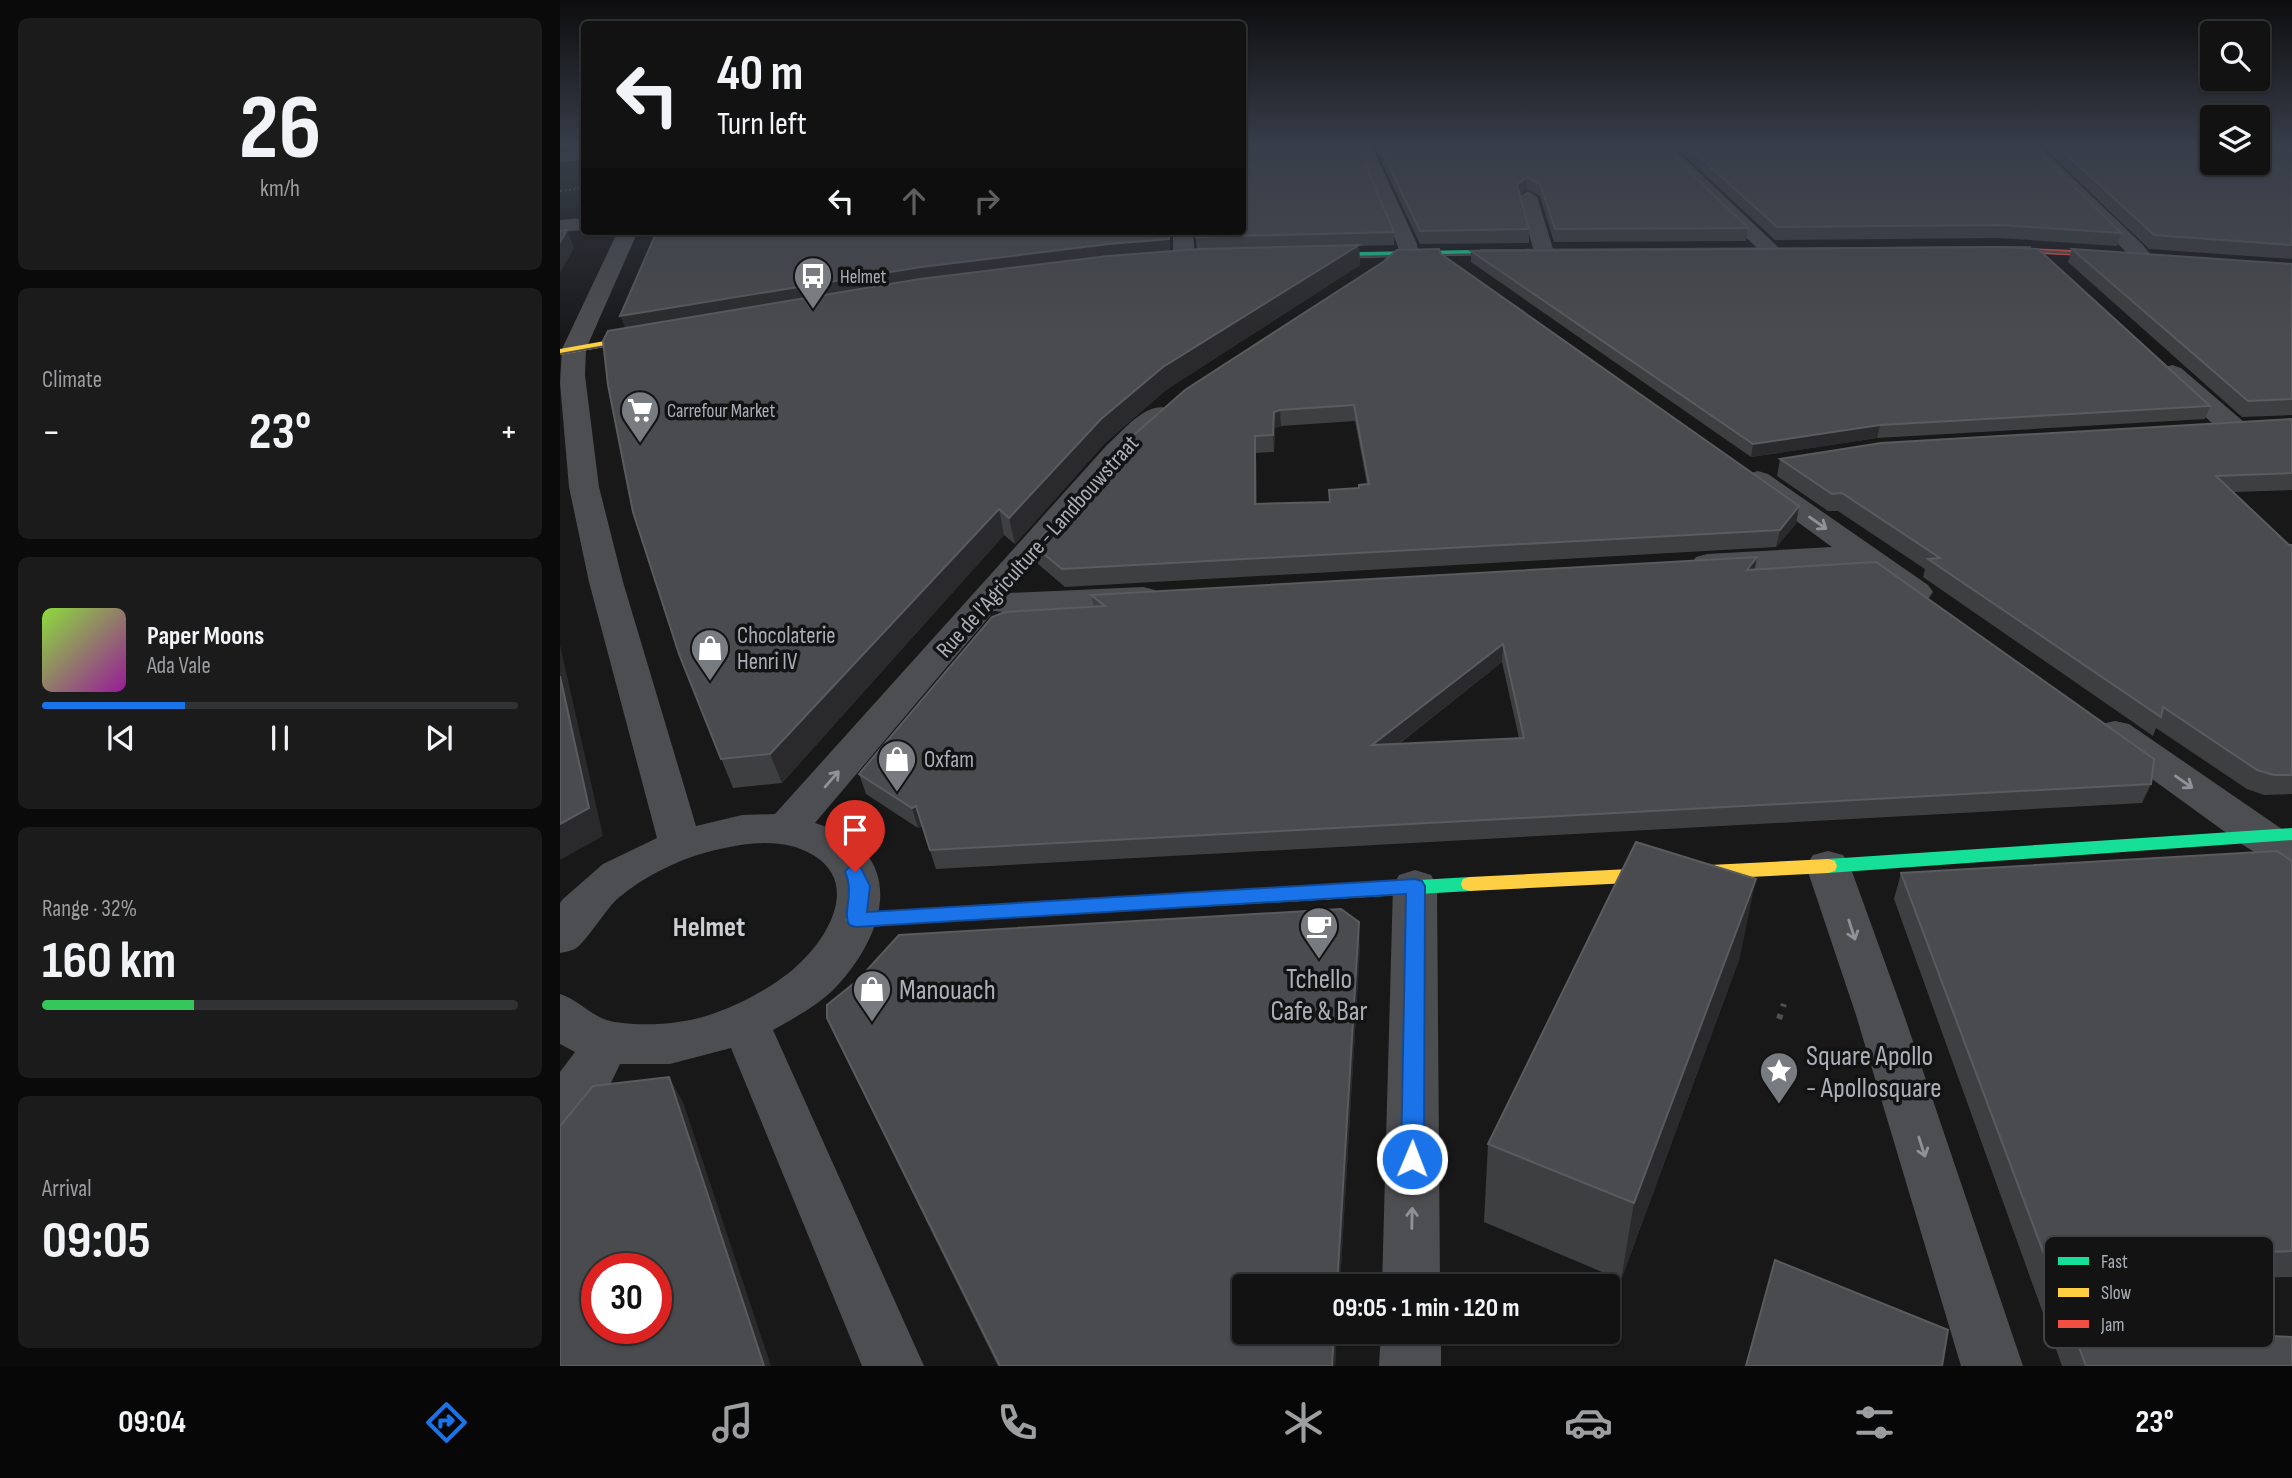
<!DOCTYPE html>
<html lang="en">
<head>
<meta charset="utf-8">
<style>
  body { margin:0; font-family:"Sofia Sans Condensed",sans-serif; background:#1b1b1c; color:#f1f3f6; height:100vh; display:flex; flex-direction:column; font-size:26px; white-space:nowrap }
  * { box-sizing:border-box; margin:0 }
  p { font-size:23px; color:#9c9ea0 }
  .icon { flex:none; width:38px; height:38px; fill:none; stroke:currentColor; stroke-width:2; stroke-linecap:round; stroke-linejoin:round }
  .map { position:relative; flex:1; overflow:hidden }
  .sheet { display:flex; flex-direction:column; gap:18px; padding:18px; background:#0a0a0a; width:560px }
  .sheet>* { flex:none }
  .hud { position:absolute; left:21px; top:21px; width:665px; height:214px; border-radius:7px; box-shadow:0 2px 5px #0004,0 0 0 2px #313233; background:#121213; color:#f1f3f6; overflow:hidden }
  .tools { position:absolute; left:1640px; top:21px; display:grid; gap:14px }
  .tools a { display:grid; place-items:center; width:70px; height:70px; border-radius:7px; background:#121213; box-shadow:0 2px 5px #0004,0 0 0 2px #313233; font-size:35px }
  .speed { position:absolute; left:21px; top:1253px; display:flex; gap:14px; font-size:35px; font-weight:700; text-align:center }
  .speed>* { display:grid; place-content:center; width:91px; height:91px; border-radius:50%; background:#121213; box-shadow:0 2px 5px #0004,0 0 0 2px #313233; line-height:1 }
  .speed .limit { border:10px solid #d22; background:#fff; color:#111 }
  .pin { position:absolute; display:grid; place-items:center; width:60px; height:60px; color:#fff; margin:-72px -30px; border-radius:50% 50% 50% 0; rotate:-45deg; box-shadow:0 0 7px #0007 }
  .pin .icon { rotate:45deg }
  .me { position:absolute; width:77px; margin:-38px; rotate:1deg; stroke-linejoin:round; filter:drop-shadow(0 0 5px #0008) }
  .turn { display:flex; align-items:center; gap:24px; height:147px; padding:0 21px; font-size:32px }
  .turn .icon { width:91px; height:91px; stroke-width:2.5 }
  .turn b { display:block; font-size:49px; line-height:60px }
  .lanes { display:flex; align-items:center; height:66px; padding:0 21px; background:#0003; justify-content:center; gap:35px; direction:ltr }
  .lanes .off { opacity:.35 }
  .big { font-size:52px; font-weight:700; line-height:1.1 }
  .sheet .card { flex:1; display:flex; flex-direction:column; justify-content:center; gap:10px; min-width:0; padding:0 24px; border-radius:10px; background:#1b1b1c }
  .sheet .dial { align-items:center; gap:0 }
  .dial b { font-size:91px; line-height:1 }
  .song { display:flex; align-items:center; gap:21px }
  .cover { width:84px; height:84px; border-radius:10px; background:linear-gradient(135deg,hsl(90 70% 55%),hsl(300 70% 35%)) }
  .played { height:7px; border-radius:4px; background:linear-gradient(90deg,#1a73e8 30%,#313233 30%) }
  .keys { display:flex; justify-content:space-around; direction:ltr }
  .heat { display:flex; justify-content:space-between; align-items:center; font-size:38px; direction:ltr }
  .charge { height:10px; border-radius:5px; background:linear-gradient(90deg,#34c759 32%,#313233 0) }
  .trip { position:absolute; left:672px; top:1274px; width:388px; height:70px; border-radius:7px; background:#121213; box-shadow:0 2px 5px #0004,0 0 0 2px #313233; font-weight:700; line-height:70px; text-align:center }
  .dock { display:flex; height:112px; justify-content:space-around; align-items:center; background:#070708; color:#9c9ea0 }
  .dock .icon { width:49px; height:49px }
  .dock .on { color:#1a73e8 }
  .dock b { font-size:32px; color:#f1f3f6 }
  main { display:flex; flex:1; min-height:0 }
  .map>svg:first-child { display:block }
  .green { fill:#1d221d }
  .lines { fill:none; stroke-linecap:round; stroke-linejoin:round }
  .path-far1 { stroke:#4e5052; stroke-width:2.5; stroke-dasharray:2 2.5; stroke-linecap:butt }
  .path { stroke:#4e5052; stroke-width:6; stroke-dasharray:5 8; stroke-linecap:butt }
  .street { fill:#4d4e51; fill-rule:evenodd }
  .fast { fill:#16e098; fill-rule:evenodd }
  .slow { fill:#ffcf43; fill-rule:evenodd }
  .jam { fill:#f24e42; fill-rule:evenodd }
  .tram { stroke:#4e4e50; stroke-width:2 }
  .wall { fill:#3e3f41; fill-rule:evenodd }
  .shaded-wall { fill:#2a2a2c }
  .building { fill:#4a4b4e; stroke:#595b5e; stroke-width:2; fill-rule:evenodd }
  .oneway { stroke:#8f9399 }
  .route { fill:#1a73e8; stroke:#114b97; stroke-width:2 }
  .labels { text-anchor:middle; stroke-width:7; stroke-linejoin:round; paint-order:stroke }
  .far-poi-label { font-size:19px; fill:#abb0b8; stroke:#131314; text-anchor:start }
  .street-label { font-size:23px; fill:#abb0b8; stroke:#131314 }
  .poi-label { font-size:23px; fill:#abb0b8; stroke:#131314; text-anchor:start }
  .near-neighbourhood-label { font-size:28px; font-weight:bold; fill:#cbcfd4; stroke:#131314 }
  .near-poi-label { font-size:28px; fill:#abb0b8; stroke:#131314; text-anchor:start }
  .key { fill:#131314; stroke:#414245; stroke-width:2 }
  .key-label { font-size:19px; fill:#abb0b8 }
</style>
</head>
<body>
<main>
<section class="sheet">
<div class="card dial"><b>26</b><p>km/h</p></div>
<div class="card"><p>Climate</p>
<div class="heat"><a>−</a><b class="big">23°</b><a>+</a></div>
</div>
<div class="card">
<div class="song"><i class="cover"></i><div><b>Paper Moons</b><p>Ada Vale</p></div></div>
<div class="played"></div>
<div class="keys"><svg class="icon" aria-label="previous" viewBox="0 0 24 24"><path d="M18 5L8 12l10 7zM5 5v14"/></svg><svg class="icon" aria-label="pause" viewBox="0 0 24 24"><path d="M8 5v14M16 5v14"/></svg><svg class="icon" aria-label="next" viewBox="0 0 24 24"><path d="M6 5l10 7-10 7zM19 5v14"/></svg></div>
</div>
<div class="card"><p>Range · 32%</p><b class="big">160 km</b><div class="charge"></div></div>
<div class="card"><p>Arrival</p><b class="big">09:05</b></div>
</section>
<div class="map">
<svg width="1732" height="1366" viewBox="0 0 1732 1366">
  <rect width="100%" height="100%" fill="#181819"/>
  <!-- green -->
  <polygon class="green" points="24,162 24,207 0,209 0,164"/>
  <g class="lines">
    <!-- path-far1 -->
    <polyline class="path-far1" points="0,191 24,188"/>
    <!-- path -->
    <polyline class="path" points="1219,1019 1224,1004"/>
    <!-- street -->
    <g class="street">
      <polygon points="795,145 811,145 857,244 858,253 855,257 841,257 837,244"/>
      <polygon points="1092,145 1110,145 1216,245 1219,249 1216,253 1202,253"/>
      <polygon points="1460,145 1478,145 1582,244 1592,256 1588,260 1574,260"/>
      <polygon points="24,150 24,160 0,162 0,152"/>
      <polygon points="968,191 977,197 994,252 991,256 977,256 974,252 959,197"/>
      <polygon points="24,218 24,230 0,232 0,220"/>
      <path d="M 58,231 L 78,231 L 26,349 L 25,375 L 39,487 L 63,582 L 136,826 L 182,815 L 215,814 L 547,445 C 564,430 585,402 608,408 L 612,414 L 567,457 L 449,593 L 583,587 L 595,590 L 600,597 L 595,604 L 460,614 L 434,611 L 255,823 C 348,850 329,930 276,987 C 259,1005 234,1018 213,1030 L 364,1366 L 302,1366 L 171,1048 L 110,1064 L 60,1064 L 49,1087 L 19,1125 L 0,1131 L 0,1072 L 15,1052 L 0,1044 L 0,994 C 21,1001 33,1019 55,1022 C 87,1027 125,1024 155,1013 C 184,1003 220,983 241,962 C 271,933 298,882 253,855 C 225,838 191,842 160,849 C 123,857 85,875 56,900 C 44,912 26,942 15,949 C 11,951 4,952 0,953 L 0,903 L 3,899 L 43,864 L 97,838 L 29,582 L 9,487 L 0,383 L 2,349 Z"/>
      <polygon points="613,231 633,231 635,261 632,266 616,266 613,261"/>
      <polygon points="1612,365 1621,368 1684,422 1688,428 1684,434 1674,436 1664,434 1603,378 1599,373 1603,368"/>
      <path d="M 1198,471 L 1208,474 L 1368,585 L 1373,592 L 1368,599 C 1340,606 1315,578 1294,563 L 1273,567 L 1147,574 L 1136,571 L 1131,564 L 1136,557 L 1147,554 L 1272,547 L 1188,486 L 1183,480 L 1188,474 Z"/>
      <polygon points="1555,721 1569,724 1732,836 1732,870 1717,866 1683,845 1541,742 1536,733 1541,724"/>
      <polygon points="1268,851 1283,855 1290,866 1344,1015 1463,1366 1401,1366 1296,1015 1246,866 1253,855"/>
      <polygon points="855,870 871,875 877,886 880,1286 822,1286 833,886 839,875"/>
      <polygon points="821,1332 881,1332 881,1366 819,1366"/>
    </g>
    <!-- fast -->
    <g class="fast">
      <polygon points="964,249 967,250 967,254 748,259 743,256 748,253"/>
      <polygon points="1732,828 1732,840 1268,873 1261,871 1259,866 1261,861 1268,859"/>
      <polygon points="910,877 917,879 919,884 917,889 910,891 296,927 289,925 286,920 289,915 296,913"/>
    </g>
    <!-- slow -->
    <g class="slow">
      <polygon points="95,332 100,335 99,337 0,355 0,349"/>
      <polygon points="1268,859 1275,861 1277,866 1275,871 1268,873 910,891 903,889 901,884 903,879 910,877"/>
    </g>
    <!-- jam -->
    <polygon class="jam" points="1420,246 1562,252 1567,255 1562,258 1423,251 1420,250"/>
    <!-- tram -->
    <g class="tram">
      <polyline points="921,250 1470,247"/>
      <polyline points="1459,250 1529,254"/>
      <polyline points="780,257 931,254"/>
      <polyline points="0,354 62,343"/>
    </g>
  </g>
  <!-- wall -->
  <g class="wall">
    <polygon points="814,145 1102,145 1188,228 1186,241 994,242 980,196 967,189 960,195 969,229 969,243 860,244"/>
    <polygon points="1113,145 1472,145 1561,233 1557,246 1439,238 1215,240"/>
    <polygon points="1481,145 1652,145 1732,150 1732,259 1589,249"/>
    <polygon points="610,231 610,251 637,250 635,231 834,232 834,245 799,246 800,265 606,390 545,443 455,544 444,535 222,783 173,788 119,654 65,328"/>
    <polygon points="1512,249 1732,264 1732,415 1682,417 1508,262"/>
    <polygon points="911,251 1650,406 1645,419 1317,438 1191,457 911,262"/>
    <path d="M 881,254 L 1236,524 L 1216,547 L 505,587 L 478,564 L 474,546 ZM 795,421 L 807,484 L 799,488 L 769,490 L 769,502 L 697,504 L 696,453 L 714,452 L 715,428 L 721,426 Z"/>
    <polygon points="1732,419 1732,490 1673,492 1729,545 1732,545 1732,794 1704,795 1687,789 1596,728 1593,736 1363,577 1365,569 1278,511 1268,511 1217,476 1220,459"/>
    <path d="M 1195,569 L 1591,784 L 1582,803 L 376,869 L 362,826 L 358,828 L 306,794 L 299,774 L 534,607 L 531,595 ZM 942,662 L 959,738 L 839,744 Z"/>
    <polygon points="1732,861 1732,1277 1655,1279 1683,1335 1732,1366 1502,1366 1334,899 1341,873"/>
    <polygon points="800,946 775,1366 438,1366 278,1042 267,1018"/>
    <polygon points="1180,957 1061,1280 924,1222 928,1144"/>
    <polygon points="1215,1260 1382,1366 1185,1366"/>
  </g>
  <!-- shaded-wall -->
  <g class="shaded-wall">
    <polygon points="967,177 967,189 956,198 957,185"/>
    <polygon points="7,230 14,248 0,273 0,242"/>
    <polygon points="610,231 610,253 66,330 60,316 361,267 549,244"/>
    <polygon points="799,245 800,265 606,390 545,443 455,544 449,518 541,419 603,367"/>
    <polygon points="720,410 721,426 715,428 714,452 713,435 714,412"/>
    <polygon points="1320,425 1317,438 1191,457 1193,444"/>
    <polygon points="695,436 696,453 697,521 695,504"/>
    <polygon points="1239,506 1236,524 1216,547 1220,530"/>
    <polygon points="439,509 444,535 222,783 210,754"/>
    <polygon points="1197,557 1194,574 1187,570"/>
    <polygon points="943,644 942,662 813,764 812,745"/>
    <polygon points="0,645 43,836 0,860"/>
    <polygon points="356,806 362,826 358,828 352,808"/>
    <polygon points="1196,879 1180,957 1061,1280 1074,1203"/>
    <polygon points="799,922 800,946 780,1286 777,1286"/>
    <polygon points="109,1077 123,1102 211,1366 204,1366"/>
    <polygon points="774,1332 777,1332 775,1366 772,1366"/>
  </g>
  <!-- building -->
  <g class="building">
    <polygon points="682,145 797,145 834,232 636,237 635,231 682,231"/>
    <polygon points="819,145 1102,145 1188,228 995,229 980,184 967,177 957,185 969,229 860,231"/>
    <polygon points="1126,145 1472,145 1561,233 1442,225 1217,227"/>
    <polygon points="1496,145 1652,145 1652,163 1698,163 1698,145 1721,145 1732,150 1732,245 1594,235"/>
    <polygon points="7,230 0,242 0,231"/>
    <polygon points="97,231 609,231 609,239 549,244 361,267 60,316"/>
    <polygon points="799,245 603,367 541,419 449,518 439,509 210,754 161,759 119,654 73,512 48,385 43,341 48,331 360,279 548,256 640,249"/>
    <polygon points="1442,247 1478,249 1650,406 1320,425 1193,444 911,251"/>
    <path d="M 879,249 L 881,254 L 1239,506 L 1220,530 L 502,569 L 474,546 L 566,442 L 625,390 L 823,262 L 837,250 ZM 794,405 L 809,484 L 799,485 L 799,488 L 769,490 L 770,502 L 695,504 L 695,436 L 713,435 L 714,412 L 720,410 Z"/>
    <polygon points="1512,249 1732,264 1732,399 1688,401"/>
    <polygon points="1732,419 1732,473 1656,476 1729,545 1732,545 1732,775 1714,775 1697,770 1603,707 1601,717 1368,559 1380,558 1282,493 1272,494 1220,459 1321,443"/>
    <path d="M 1197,557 L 1187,570 L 1316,562 L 1594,759 L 1591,784 L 370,850 L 356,806 L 352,808 L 299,774 L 432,617 L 445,612 L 545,606 L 531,595 ZM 943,644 L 964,738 L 812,745 Z"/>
    <polygon points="0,676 29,808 0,824"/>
    <polygon points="1076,842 1196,879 1074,1203 928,1144"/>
    <polygon points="1717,851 1732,861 1732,1251 1642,1254 1683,1335 1732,1337 1732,1366 1526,1366 1341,873"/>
    <polygon points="781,909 799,922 777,1286 684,1286 684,1332 774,1332 772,1366 440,1366 267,1018 267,1005 298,980 339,935"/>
    <path d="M 109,1077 L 204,1366 L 0,1366 L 0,1126 L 33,1086 ZM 37,1269 L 96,1269 L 96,1328 L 37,1328 Z"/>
    <polygon points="1215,1260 1388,1330 1382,1366 1186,1366"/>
  </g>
  <!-- one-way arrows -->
  <defs><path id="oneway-shaft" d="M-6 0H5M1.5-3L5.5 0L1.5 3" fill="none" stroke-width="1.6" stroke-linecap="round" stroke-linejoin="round" transform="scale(1.75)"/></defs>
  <g class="oneway">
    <use href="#oneway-shaft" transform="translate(1258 523) rotate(35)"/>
    <use href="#oneway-shaft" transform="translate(272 779) rotate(-49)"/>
    <use href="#oneway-shaft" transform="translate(1624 782) rotate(35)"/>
    <use href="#oneway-shaft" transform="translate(1292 930) rotate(72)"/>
    <use href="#oneway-shaft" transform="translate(1362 1147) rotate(72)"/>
    <use href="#oneway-shaft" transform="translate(852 1218) rotate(-89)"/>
  </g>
  <!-- sky -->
  <linearGradient id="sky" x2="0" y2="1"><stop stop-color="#0d0d0e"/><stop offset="0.43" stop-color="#373d49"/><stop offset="1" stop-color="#373d49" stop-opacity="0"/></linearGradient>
  <rect width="1732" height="336" fill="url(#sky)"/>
  <!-- route -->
  <path class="route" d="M 295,866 L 301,868 L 310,886 L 307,912 L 855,879 L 862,881 L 865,886 L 864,1159 L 861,1166 L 852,1169 L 844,1166 L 841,1159 L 846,894 L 296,927 L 289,925 C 282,912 295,894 285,872 L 288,868 Z"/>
  <!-- icons -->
  <defs>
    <g id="bus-pin" transform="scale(2.0125)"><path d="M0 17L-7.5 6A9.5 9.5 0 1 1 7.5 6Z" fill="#787b80" stroke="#131314"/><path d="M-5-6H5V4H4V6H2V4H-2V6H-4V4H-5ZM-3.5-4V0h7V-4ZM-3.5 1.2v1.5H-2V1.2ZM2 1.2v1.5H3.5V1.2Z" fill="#fff"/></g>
    <g id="supermarket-pin" transform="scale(2.0125)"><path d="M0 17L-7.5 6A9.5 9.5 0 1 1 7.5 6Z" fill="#787b80" stroke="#131314"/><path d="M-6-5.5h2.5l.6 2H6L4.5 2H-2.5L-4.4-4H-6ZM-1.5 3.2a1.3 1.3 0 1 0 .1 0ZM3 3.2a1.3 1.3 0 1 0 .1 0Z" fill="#fff"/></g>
    <g id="shop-pin" transform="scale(2.0125)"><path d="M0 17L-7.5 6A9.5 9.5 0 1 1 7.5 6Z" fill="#787b80" stroke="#131314"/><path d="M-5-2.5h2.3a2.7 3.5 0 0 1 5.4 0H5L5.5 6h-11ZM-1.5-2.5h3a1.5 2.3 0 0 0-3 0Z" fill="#fff"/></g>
    <g id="cafe-pin" transform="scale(2.0125)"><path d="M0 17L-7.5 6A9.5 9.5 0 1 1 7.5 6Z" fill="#787b80" stroke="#131314"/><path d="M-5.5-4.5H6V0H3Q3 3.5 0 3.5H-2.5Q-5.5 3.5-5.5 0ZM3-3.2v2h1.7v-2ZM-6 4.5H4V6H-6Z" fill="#fff"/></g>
    <g id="sight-pin" transform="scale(2.0125)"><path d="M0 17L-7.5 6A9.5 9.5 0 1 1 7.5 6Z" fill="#787b80" stroke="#131314"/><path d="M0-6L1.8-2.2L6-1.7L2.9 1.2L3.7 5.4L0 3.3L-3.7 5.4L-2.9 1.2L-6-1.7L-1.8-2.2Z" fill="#fff"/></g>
  </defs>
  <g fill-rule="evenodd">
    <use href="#bus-pin" x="253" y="276"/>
    <use href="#supermarket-pin" x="80" y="410"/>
    <use href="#shop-pin" x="150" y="648"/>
    <use href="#shop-pin" x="337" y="759"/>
    <use href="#cafe-pin" x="759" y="926"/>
    <use href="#shop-pin" x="312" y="989"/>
    <use href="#sight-pin" x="1219" y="1071"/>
  </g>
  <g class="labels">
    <!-- far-poi labels -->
    <g class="far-poi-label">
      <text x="280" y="283">Helmet</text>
      <text x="107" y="417">Carrefour Market</text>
    </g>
    <!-- street labels -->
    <g class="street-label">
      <text transform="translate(477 546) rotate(-48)" y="8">Rue de l'Agriculture - Landbouwstraat</text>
    </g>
    <!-- poi labels -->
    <g class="poi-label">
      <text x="177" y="643">Chocolaterie<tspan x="177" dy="26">Henri IV</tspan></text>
      <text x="364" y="767">Oxfam</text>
    </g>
    <!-- near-neighbourhood labels -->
    <g class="near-neighbourhood-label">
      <text x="149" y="936">Helmet</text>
    </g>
    <!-- near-poi labels -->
    <g class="near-poi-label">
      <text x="759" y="988" text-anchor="middle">Tchello<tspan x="759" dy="32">Cafe &amp; Bar</tspan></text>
      <text x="339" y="999">Manouach</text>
      <text x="1246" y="1065">Square Apollo<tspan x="1246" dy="32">- Apollosquare</tspan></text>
    </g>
  </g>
  <!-- legend -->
  <rect x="1484" y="1236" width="230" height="112" rx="10" class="key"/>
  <rect x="1498" y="1257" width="31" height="8" fill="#16e098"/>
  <rect x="1498" y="1288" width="31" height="9" fill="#ffcf43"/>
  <rect x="1498" y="1320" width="31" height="8" fill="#f24e42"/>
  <g class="key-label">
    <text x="1541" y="1268">Fast</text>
    <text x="1541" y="1299">Slow</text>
    <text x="1541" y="1331">Jam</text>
  </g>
</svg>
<div class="tools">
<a><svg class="icon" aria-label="search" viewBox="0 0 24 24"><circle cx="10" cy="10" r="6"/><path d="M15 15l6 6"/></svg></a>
<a><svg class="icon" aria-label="layers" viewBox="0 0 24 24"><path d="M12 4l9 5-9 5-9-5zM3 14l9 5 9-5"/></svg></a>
</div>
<div class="speed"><div class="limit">30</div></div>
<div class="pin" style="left:295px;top:872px;background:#d93025"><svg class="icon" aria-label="arrive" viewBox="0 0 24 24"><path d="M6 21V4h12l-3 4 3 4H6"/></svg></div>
<svg class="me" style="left:852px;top:1159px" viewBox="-20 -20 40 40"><circle r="17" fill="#1a73e8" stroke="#fff" stroke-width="3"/><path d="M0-11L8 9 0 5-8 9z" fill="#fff"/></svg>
<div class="trip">09:05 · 1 min · 120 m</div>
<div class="hud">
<div class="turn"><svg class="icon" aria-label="left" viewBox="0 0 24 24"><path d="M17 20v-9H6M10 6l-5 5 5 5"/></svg><div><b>40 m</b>Turn left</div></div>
<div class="lanes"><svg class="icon" aria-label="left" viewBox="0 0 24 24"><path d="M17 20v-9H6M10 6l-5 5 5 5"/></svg><svg class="icon off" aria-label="ahead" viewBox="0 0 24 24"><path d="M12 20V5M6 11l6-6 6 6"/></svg><svg class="icon off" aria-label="right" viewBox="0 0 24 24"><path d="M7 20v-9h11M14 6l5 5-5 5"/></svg></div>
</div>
</div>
</main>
<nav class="dock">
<b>09:04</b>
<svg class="icon on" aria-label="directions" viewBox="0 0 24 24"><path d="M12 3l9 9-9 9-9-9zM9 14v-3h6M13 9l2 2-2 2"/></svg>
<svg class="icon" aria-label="music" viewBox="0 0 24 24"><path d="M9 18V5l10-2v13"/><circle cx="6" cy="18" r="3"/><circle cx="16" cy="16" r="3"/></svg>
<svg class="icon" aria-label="phone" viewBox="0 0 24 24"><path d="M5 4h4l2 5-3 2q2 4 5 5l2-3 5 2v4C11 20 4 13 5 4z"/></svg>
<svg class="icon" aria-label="climate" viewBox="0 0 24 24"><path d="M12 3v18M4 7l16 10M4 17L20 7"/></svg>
<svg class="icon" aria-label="car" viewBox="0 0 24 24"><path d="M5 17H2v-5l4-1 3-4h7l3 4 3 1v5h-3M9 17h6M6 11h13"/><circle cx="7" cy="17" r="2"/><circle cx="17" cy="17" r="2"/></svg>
<svg class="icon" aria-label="filters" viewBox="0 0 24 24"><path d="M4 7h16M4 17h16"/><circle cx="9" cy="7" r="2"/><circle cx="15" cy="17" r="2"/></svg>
<b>23°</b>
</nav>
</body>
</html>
